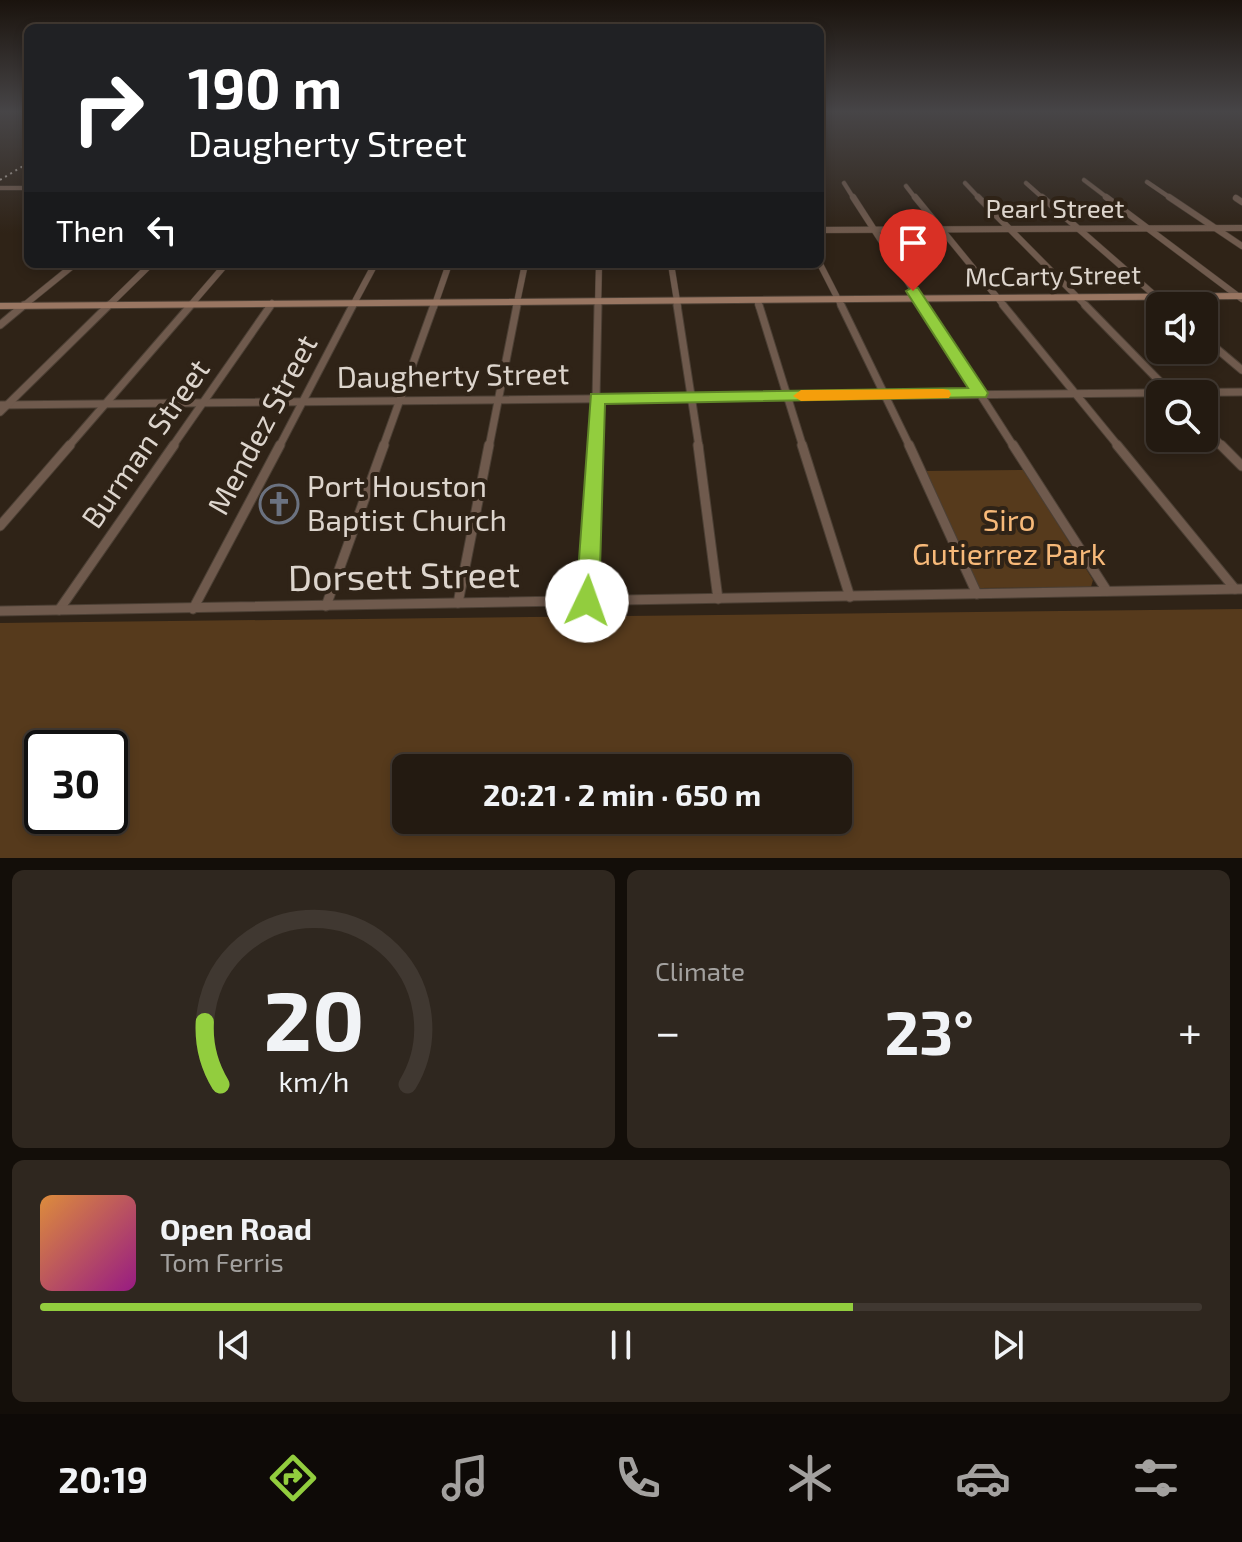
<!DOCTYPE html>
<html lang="en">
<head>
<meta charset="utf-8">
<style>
  body { margin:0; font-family:"Exo 2",sans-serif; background:#2f271f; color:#f1f3f6; height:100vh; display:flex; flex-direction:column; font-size:30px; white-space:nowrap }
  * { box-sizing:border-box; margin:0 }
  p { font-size:26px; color:#a3a19f }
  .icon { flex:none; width:44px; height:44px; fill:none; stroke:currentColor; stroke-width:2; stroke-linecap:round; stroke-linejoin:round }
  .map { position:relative; height:858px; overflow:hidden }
  .side { display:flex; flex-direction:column; gap:12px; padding:12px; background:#130e09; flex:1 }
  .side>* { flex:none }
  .top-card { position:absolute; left:24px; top:24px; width:800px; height:244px; border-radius:12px; box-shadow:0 4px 12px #0003,0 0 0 2px #403831; background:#202124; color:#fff; overflow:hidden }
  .tools { position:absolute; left:1146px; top:292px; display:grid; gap:16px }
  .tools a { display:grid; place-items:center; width:72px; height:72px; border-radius:12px; background:#231a11; box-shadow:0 4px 12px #0003,0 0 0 2px #403831; font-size:40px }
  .speed { position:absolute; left:24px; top:730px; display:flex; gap:16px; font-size:40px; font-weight:700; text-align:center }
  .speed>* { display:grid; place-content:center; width:104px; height:104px; border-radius:50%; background:#231a11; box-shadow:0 4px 12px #0003,0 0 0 2px #403831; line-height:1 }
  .speed .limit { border:4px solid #111; border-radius:12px; background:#fff; color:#111 }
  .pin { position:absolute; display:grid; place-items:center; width:68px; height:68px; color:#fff; margin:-82px -34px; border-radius:50% 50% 50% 0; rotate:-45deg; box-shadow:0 0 8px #0007 }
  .pin .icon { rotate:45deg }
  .me { position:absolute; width:88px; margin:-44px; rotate:3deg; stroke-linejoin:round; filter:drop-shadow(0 0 6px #0008) }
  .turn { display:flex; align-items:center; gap:28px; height:168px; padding:0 32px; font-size:36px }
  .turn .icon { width:104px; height:104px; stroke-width:2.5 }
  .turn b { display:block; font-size:56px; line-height:68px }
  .then { display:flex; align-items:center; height:76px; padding:0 32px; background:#0003; gap:16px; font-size:30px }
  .big { font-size:60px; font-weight:700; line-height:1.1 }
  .side .card { flex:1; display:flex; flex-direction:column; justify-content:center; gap:12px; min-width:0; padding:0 28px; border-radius:12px; background:#2f271f }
  .side .dial { align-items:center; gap:0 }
  .dial svg { height:208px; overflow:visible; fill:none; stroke:#403831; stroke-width:7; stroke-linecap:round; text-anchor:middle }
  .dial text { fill:#f1f3f6; stroke:none }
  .song { display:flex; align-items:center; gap:24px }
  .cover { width:96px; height:96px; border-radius:12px; background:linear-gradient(135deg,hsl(30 70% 55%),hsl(310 70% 35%)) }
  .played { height:8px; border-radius:4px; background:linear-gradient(90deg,#92cd3e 70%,#403831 70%) }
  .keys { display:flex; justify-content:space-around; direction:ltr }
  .heat { display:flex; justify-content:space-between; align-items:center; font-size:44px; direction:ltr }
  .side .tiles { flex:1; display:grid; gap:12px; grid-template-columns:1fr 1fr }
  .card:last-child { grid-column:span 2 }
  .trip { position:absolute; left:392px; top:754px; width:460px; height:80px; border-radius:12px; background:#231a11; box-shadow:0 4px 12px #0003,0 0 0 2px #403831; font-weight:700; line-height:80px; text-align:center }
  .menu { display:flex; height:128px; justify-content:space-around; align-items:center; background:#0e0a07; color:#a3a19f }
  .menu .icon { width:56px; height:56px }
  .menu .current { color:#92cd3e }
  .menu b { font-size:36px; color:#f1f3f6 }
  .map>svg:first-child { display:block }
  .green { fill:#563a1c; fill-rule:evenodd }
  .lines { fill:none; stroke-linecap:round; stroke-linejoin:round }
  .street-far3-casing { stroke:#4b3f34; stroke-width:5 }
  .street-far2-casing { stroke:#4b3f34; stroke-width:7 }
  .street-far1-casing { stroke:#4b3f34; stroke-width:9 }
  .street-casing { stroke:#4b3f34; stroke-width:11 }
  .secondary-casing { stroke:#4b3f34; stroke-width:2 }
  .street-far3 { stroke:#6f5a4d; stroke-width:4 }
  .street-far2 { stroke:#6f5a4d; stroke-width:6 }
  .street-far1 { stroke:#6f5a4d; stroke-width:7 }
  .street { stroke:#6f5a4d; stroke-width:9 }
  .secondary { fill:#997662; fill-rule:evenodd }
  .rail { stroke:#b7aea5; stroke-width:2; stroke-dasharray:2 4; stroke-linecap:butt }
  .route { fill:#92cd3e; stroke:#5f8528; stroke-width:2 }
  .slow { fill:#f59e0b }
  .labels { text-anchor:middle; stroke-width:8; stroke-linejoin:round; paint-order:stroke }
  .far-street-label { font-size:26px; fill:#ddd5cd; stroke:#2f2317 }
  .street-label { font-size:30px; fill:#ddd5cd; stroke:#2f2317 }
  .poi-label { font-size:30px; fill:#ddd5cd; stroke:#2f2317; text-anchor:start }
  .park-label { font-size:30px; fill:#f7b979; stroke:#2f2317 }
  .near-street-label { font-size:36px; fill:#ddd5cd; stroke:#2f2317 }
</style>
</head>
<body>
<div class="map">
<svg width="1242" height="858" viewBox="0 0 1242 858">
  <rect width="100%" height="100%" fill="#2f2317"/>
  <!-- green -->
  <g class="green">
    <polygon points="1024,470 1093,580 1091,587 979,588 923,471"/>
    <path d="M 1242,609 L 1242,858 L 0,858 L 0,623 ZM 42,748 L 110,748 L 110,816 L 42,816 ZM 406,768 L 838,768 L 838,820 L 406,820 Z"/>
  </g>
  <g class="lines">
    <!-- street-far3 casing -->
    <g class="street-far3-casing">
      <g id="street-far3">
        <polyline points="1084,180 1109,199"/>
        <polyline points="1147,182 1172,199"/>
        <polyline points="844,183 854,199"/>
        <polyline points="965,183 980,199"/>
        <polyline points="1026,183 1044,199"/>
        <polyline points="906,186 916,199"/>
        <polyline points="0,188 28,188"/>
      </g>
    </g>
    <!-- street-far2 casing -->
    <g class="street-far2-casing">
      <g id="street-far2">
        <polyline points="853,197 924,307"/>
        <polyline points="915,197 1005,307"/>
        <polyline points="978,197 1087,307"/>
        <polyline points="1042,197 1167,306"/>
        <polyline points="1106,197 1242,299"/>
        <polyline points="1169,197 1242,246"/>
        <polyline points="1236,198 1242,202"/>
        <polyline points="820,230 1242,228"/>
        <polyline points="671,264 678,307"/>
        <polyline points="820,264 842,307"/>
        <polyline points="757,300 759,307"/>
        <polyline points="22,307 75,264"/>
        <polyline points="107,307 151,264"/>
        <polyline points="189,307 226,264"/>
        <polyline points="269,307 272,303"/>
        <polyline points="352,307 375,264"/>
        <polyline points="434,307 449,264"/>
        <polyline points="516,307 525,264"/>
        <polyline points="598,307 599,264"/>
      </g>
    </g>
    <!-- street-far1 casing -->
    <g class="street-far1-casing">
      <g id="street-far1">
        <polyline points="677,305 699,447"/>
        <polyline points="759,305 803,447"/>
        <polyline points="841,305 910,447"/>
        <polyline points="923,305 1014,447"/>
        <polyline points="1003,305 1119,447"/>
        <polyline points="1085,305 1171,393"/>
        <polyline points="0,325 24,305"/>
        <polyline points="1204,338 1242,370"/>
        <polyline points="0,405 1242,392"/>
        <polyline points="0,412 109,305"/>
        <polyline points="1204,427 1223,447"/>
        <polyline points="68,447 191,305"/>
        <polyline points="172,447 271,305"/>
        <polyline points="279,447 353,305"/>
        <polyline points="383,447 434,305"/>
        <polyline points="489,447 517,305"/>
        <polyline points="595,447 598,305"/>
      </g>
    </g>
    <!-- street casing -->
    <g class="street-casing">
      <g id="street">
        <polyline points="698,445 718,599"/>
        <polyline points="802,445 850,597"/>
        <polyline points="909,445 977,594"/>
        <polyline points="1013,445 1107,591"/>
        <polyline points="1117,445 1235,589"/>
        <polyline points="1221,445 1242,466"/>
        <polyline points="0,526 70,445"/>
        <polyline points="587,601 595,445"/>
        <polyline points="458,603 489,445"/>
        <polyline points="326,606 384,445"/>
        <polyline points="193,609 280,445"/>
        <polyline points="59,610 174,445"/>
        <polyline points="0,611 1242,589"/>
      </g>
    </g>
    <!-- secondary casing -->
    <g class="secondary-casing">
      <polygon id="secondary" points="1242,293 1242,299 0,309 0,303"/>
    </g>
    <!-- street-far3 -->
    <use href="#street-far3" class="street-far3"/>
    <!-- street-far2 -->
    <use href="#street-far2" class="street-far2"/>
    <!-- street-far1 -->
    <use href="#street-far1" class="street-far1"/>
    <!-- street -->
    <use href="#street" class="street"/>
    <!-- secondary -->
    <use href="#secondary" class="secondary"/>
    <!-- rail -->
    <polyline class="rail" points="0,180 28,163"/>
  </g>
  <!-- sky -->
  <linearGradient id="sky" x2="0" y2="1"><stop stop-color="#1a130d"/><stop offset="0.48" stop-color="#474547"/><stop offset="1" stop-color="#474547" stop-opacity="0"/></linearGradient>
  <rect width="1242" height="233" fill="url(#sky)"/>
  <!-- route -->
  <polygon class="route" points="913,287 918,288 988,393 986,397 605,404 599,601 596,608 587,611 579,608 576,601 591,394 968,388 906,291"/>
  <!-- slow -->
  <polygon class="slow" points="943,389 949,390 951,394 949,398 801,401 793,396 801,390"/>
  <!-- icons -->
  <defs>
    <g id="church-ring" transform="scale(2)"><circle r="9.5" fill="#2f2317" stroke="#6b7280" stroke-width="1.5"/><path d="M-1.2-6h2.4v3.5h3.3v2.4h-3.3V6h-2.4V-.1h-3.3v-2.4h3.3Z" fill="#6b7280"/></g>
  </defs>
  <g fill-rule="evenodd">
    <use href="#church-ring" x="279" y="504"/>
  </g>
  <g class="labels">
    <!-- far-street labels -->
    <g class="far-street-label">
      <text x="1055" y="218">Pearl Street</text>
      <text transform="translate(1053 276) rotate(-1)" y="9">McCarty Street</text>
    </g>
    <!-- street labels -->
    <g class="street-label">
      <text transform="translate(453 376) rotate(-1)" y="10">Daugherty Street</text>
      <text transform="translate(263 425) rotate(-62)" y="10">Mendez Street</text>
      <text transform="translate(146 444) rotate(-55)" y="10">Burman Street</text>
    </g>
    <!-- poi labels -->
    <g class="poi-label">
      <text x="307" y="497">Port Houston<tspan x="307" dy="34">Baptist Church</tspan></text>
    </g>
    <!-- park labels -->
    <g class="park-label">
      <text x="1009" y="531">Siro<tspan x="1009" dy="34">Gutierrez Park</tspan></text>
    </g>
    <!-- near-street labels -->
    <g class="near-street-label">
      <text transform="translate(404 576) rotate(-1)" y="13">Dorsett Street</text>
    </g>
  </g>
</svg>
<div class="tools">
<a><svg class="icon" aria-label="sound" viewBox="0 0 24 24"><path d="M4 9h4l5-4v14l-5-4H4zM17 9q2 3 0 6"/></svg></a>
<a><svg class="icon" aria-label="search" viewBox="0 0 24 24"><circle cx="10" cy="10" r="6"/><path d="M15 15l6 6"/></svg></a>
</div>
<div class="speed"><div class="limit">30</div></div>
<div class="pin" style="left:913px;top:291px;background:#d93025"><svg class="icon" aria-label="arrive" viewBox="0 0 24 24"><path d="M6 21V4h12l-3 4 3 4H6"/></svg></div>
<svg class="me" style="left:587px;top:601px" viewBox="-20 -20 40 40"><circle r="19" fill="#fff"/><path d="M0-13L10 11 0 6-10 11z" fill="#92cd3e"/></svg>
<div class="trip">20:21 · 2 min · 650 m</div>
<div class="top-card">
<div class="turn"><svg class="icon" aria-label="right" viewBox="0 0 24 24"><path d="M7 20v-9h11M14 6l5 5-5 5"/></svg><div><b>190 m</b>Daugherty Street</div></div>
<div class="then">Then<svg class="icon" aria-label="left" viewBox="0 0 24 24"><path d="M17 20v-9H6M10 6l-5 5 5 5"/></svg></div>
</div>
</div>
<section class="side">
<div class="tiles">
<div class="card dial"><svg viewBox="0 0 100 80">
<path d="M14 69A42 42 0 1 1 86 69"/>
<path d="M14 69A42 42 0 0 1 8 45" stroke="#92cd3e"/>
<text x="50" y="56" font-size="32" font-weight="700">20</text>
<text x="50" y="72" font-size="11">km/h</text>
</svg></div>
<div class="card"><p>Climate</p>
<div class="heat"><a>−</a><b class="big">23°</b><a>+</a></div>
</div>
<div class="card">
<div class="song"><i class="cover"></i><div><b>Open Road</b><p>Tom Ferris</p></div></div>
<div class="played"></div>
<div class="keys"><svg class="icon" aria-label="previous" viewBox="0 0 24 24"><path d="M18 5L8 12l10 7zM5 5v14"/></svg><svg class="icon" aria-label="pause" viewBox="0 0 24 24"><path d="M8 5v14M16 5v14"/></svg><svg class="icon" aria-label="next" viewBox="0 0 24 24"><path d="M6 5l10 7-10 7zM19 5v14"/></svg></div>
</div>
</div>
</section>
<nav class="menu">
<b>20:19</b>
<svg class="icon current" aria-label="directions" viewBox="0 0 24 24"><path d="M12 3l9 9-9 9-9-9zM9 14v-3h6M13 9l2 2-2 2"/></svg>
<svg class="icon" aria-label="music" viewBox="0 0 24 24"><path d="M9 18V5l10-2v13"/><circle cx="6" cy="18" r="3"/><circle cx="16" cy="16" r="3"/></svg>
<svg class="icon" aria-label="phone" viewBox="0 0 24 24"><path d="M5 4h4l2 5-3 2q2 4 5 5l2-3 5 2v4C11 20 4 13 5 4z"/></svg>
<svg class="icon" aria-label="climate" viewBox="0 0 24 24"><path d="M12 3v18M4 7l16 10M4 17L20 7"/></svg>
<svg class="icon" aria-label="car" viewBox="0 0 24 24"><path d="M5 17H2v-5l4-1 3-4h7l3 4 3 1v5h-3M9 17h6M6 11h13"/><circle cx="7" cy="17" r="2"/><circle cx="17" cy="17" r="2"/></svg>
<svg class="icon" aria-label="filters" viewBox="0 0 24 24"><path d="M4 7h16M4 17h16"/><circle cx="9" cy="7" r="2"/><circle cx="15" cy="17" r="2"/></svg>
</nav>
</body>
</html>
